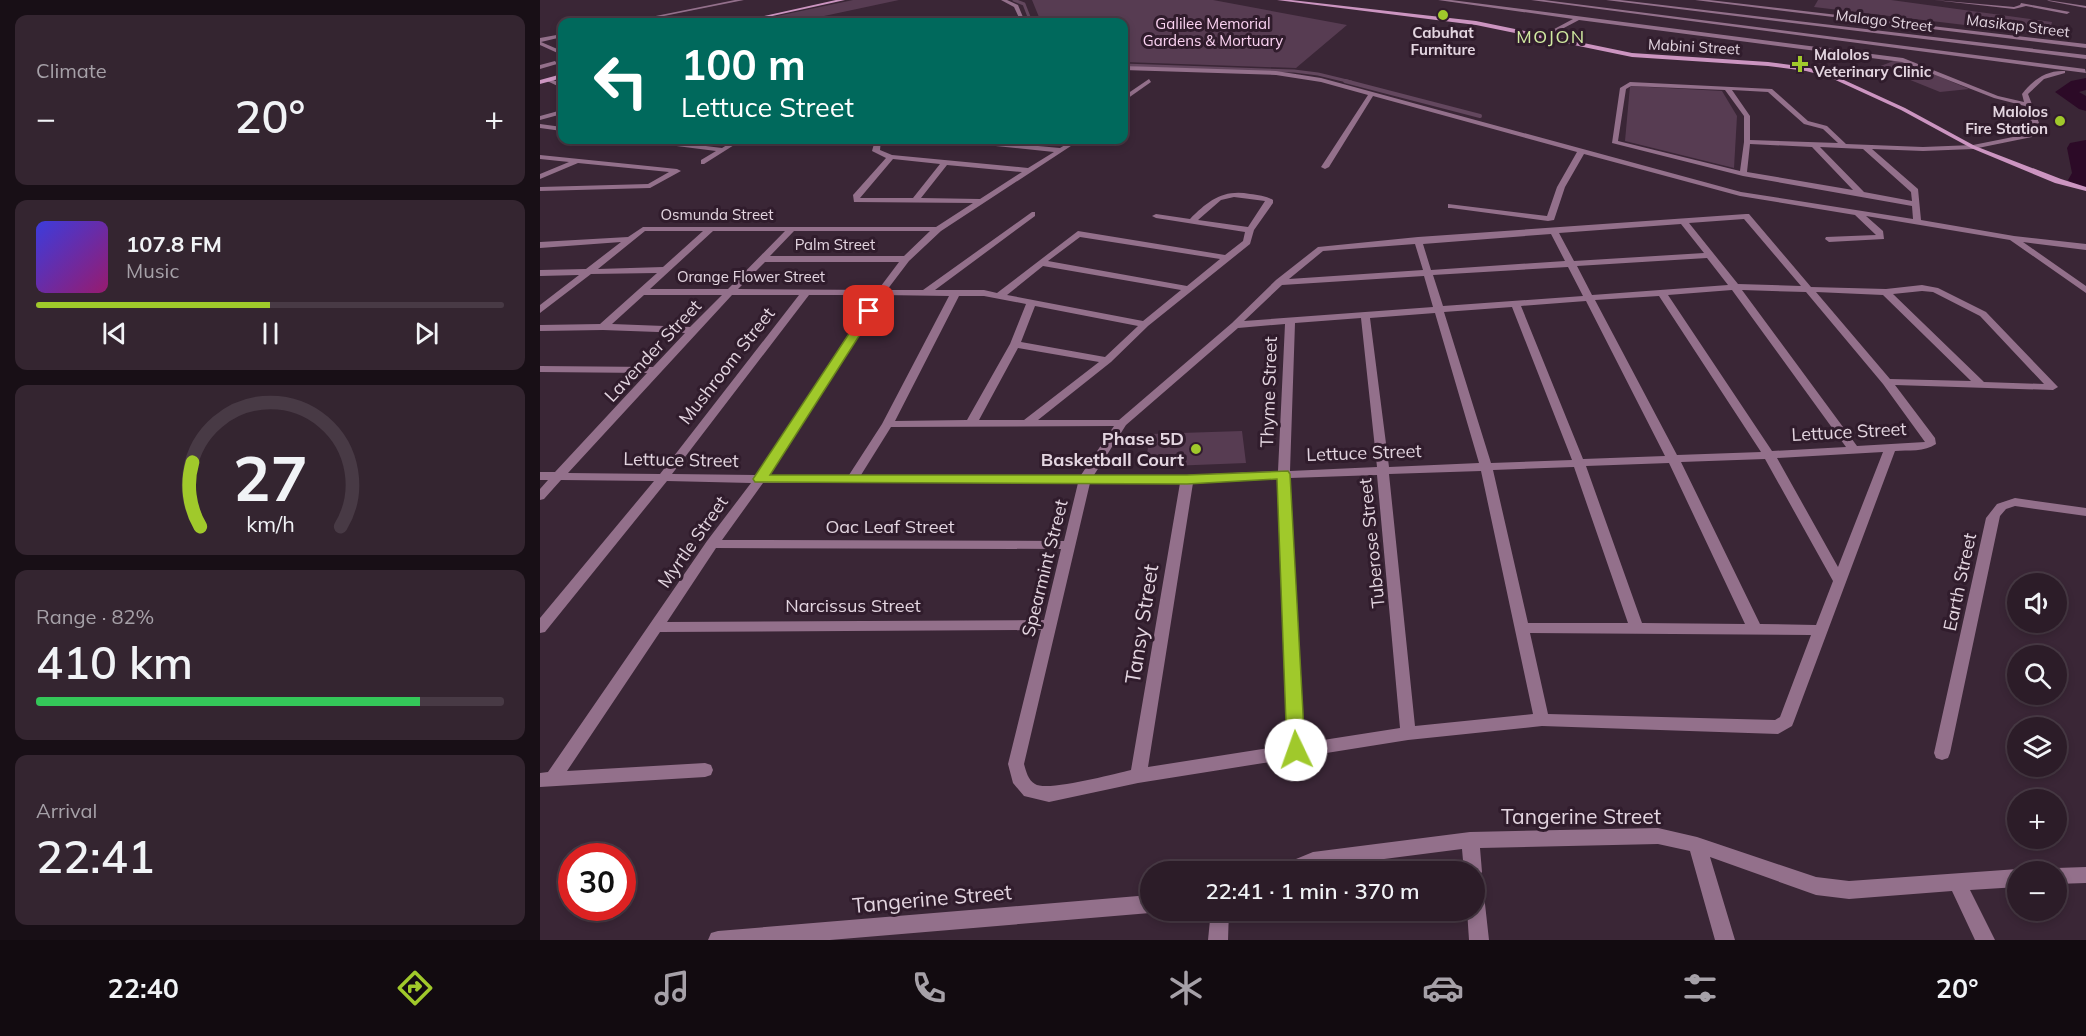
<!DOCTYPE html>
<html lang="en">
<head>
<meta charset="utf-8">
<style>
  body { margin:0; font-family:Mulish,sans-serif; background:#342530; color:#f1f3f6; height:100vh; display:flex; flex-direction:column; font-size:22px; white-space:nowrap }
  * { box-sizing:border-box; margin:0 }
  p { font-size:20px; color:#a6a1a8 }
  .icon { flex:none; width:33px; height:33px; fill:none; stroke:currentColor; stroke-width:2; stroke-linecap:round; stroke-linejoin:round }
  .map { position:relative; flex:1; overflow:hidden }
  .sheet { display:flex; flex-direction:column; gap:15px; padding:15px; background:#180f16; width:540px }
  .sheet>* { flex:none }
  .hud { position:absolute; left:18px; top:18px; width:570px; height:126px; border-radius:12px; box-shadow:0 3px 9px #0003,0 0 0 2px #483a45; background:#00695c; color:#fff; overflow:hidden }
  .controls { position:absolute; left:1467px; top:573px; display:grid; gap:12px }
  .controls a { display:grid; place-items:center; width:60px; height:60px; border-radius:50%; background:#2c1c28; box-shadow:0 3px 9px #0003,0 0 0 2px #483a45; font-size:30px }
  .speed { position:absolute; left:18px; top:843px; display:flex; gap:12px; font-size:30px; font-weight:700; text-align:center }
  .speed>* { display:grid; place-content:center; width:78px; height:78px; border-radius:50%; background:#2c1c28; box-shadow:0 3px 9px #0003,0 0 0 2px #483a45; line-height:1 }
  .speed .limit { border:9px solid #d22; background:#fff; color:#111 }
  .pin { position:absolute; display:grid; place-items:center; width:51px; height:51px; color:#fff; margin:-26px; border-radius:12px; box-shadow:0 3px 9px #0006 }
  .me { position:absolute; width:66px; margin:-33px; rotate:357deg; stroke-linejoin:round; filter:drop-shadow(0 0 4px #0008) }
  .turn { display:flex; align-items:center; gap:21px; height:126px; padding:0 24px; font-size:27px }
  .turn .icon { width:78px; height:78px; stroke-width:2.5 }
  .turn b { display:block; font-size:42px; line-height:51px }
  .big { font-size:45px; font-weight:600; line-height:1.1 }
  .sheet .card { flex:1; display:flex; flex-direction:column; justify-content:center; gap:9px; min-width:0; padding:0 21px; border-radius:12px; background:#342530 }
  .sheet .dial { align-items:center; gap:0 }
  .dial svg { height:156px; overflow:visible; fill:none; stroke:#483a45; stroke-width:7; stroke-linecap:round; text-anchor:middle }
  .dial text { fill:#f1f3f6; stroke:none }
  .song { display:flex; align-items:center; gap:18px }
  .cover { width:72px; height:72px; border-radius:9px; background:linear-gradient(135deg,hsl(240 70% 55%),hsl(320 70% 35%)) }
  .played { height:6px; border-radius:3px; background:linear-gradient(90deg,#a0c92b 50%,#483a45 50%) }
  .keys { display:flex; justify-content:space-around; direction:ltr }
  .heat { display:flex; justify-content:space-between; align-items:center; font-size:33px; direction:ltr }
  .charge { height:9px; border-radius:4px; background:linear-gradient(90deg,#34c759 82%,#483a45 0) }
  .trip { position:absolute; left:600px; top:861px; width:345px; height:60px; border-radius:30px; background:#2c1c28; box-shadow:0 3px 9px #0003,0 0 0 2px #483a45; font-weight:600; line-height:60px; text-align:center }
  .tabs { display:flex; height:96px; justify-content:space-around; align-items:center; background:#120b10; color:#a6a1a8 }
  .tabs .icon { width:42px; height:42px }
  .tabs .active { color:#a0c92b }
  .tabs b { font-size:27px; color:#f1f3f6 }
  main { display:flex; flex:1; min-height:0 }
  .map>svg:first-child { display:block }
  .green { fill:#573c52 }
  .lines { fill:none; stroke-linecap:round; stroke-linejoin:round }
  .stream-far1 { stroke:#63475e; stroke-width:3 }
  .stream { stroke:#63475e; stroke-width:4 }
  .river { fill:#2c0a27; fill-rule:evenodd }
  .street { fill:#93708b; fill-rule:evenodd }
  .secondary { fill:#cc95c1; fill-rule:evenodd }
  .route { fill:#a0c92b; stroke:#68831c; stroke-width:1.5 }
  .poi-dot { fill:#a0c92b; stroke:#301c2c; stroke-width:2 }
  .labels { text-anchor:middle; stroke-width:6; stroke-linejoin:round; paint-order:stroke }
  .far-street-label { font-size:15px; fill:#e3d5e0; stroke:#301c2c }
  .far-park-label { font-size:15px; fill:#fbd3f2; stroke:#301c2c }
  .far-poi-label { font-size:15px; font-weight:bold; fill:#e3d5e0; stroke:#301c2c }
  .far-quarter-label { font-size:18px; letter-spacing:1.5px; fill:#d1eba1; stroke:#301c2c }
  .street-label { font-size:18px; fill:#e3d5e0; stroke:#301c2c }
  .poi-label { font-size:18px; font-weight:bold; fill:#e3d5e0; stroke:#301c2c; text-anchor:end }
  .near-street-label { font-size:21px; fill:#e3d5e0; stroke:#301c2c }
</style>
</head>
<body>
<main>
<section class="sheet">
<div class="card"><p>Climate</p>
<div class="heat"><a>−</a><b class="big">20°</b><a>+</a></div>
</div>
<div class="card">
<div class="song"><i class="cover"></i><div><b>107.8 FM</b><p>Music</p></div></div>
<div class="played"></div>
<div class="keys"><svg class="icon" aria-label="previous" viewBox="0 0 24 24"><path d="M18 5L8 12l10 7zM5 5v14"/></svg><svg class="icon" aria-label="pause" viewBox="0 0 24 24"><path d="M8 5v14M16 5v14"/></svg><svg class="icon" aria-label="next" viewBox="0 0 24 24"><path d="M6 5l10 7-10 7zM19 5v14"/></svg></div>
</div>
<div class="card dial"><svg viewBox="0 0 100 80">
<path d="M14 69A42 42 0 1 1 86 69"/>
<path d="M14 69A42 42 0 0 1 10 36" stroke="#a0c92b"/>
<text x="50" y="56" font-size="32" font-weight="700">27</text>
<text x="50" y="72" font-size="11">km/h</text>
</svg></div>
<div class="card"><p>Range · 82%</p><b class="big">410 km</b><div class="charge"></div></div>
<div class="card"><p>Arrival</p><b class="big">22:41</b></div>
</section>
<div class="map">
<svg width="1546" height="940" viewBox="0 0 1546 940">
  <rect width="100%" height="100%" fill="#3a2636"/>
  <!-- green -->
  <g class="green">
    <polygon points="313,0 359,0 256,22 209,22"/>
    <polygon points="492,0 673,0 807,25 756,68 584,62 584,22 501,22"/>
    <polygon points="1278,0 1351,0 1512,22 1509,35 1274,7"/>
    <polygon points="1356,60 1362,61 1429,89 1400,92 1338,67"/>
    <polygon points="1090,86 1182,91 1197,116 1194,168 1085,141"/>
    <polygon points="702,431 706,463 605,467 610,434"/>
  </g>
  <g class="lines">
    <!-- stream-far1 -->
    <g class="stream-far1">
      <polyline points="474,0 484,4 491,22"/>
      <polyline points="584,65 754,71 778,74 811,82"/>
    </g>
    <!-- stream -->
    <polyline class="stream" points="805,81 940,116"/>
    <!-- river -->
    <g class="river">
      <polygon points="1546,78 1546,90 1539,92 1546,96 1546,111 1539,109 1515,92 1531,81"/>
      <polygon points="1546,140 1546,188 1532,185 1528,180 1532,173 1527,148 1530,143"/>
    </g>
    <!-- street -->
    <g class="street">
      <polygon points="195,0 204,0 94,22 86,22"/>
      <polygon points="461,0 467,0 478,5 485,22 481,22 474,7"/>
      <path d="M 898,0 L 911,0 L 1363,58 L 1458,96 L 1484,102 L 1482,94 C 1493,80 1506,70 1525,71 L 1525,73 L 1504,79 L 1488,94 L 1499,123 L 1499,133 L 1492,137 L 1433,149 L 1383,151 L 1332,149 L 1378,189 L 1381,220 L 1474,236 L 1546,244 L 1546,250 L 1483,242 L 1546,286 L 1546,293 L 1470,240 L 1326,216 L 1343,231 L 1344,239 L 1289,242 L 1285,239 L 1286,237 L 1336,235 L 1315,215 L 1200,196 L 1044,154 L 1025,187 L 1014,220 L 1008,221 L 911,208 L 908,208 L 908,204 L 1007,216 L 1017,187 L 1037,152 L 833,96 L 789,167 L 785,169 L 781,167 L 828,95 L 781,82 L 736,75 L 584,70 L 584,66 L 736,71 L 781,78 L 1201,192 L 1373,219 L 1372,206 L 1203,176 L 1072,143 L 1080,88 L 1090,82 L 1232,89 L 1268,121 L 1287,126 L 1306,144 L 1383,147 L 1433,145 L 1488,134 L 1494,131 L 1485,106 L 1454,98 L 1362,62 L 1039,20 L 1005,38 L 1003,35 L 1033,19 ZM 1091,86 L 1185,90 L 1204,116 L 1204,142 L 1200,171 L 1078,141 L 1086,89 ZM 1192,90 L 1228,92 L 1264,124 L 1283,129 L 1298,143 L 1210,140 L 1210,116 ZM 1210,144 L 1272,147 L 1313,190 L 1207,172 ZM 1280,147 L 1323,149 L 1371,192 L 1372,201 L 1324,192 Z"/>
      <polygon points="991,0 1004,0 1545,69 1546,73"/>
      <polygon points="1066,0 1080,0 1546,55 1546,59"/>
      <polygon points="1155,0 1169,0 1546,44 1546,48"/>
      <polygon points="1394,0 1474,7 1480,5 1481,3 1530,12 1527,14 1486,6 1474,9"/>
      <polygon points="1507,0 1546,6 1546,8 1509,1"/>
      <polygon points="22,34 22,37 1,42 22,51 22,55 0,45 0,38"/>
      <polygon points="15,61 17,64 0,69 0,65"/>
      <polygon points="9,78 22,84 22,88 7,81"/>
      <polygon points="609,79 611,82 584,101 584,96"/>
      <polygon points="22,110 22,114 0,120 0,116"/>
      <polygon points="0,124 22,127 22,131 0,128"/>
      <polygon points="102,140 117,140 182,148 195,140 202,140 164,164 161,164 161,160 176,151 105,142"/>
      <path d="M 335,140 L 341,140 L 340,150 L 352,155 L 488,168 L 514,152 L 416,142 L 413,140 L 432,140 L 520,148 L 533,140 L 540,140 L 401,231 L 369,261 L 347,290 L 383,290 L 492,212 L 495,212 L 495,216 L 395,290 L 444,290 L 457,293 L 538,231 L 685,255 L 703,241 L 705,232 L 616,218 L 612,216 L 616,214 L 650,219 C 668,201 683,189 710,194 C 718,195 727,196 733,200 L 733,203 L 714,230 L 710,244 L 608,326 L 571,362 L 498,420 L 579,420 L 692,323 L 736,280 L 778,247 L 878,237 L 1206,214 L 1209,214 L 1271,287 L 1346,289 L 1382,285 L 1398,288 L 1446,312 L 1518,387 L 1513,390 L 1355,385 L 1395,438 L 1396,444 C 1385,452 1368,450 1355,451 L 1254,721 L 1252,726 L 1238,734 L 1002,726 L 868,740 L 598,783 L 509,802 L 484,796 L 473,783 L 468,764 L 501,630 L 120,632 L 27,771 L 165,763 L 171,765 L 173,770 L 171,775 L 165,777 L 0,787 L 0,773 L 8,772 L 167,541 L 211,483 L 127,481 L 5,632 L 0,633 L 0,618 L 114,481 L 21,480 L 4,499 L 0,500 L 0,489 L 8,480 L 0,480 L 0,472 L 15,472 L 107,373 L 0,372 L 0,366 L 113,367 L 145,333 L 63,330 L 0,331 L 0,325 L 60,324 L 117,273 L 51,274 L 0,313 L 0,305 L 39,275 L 0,276 L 0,270 L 46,269 L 81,242 L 0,248 L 0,242 L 88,237 L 103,227 L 396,227 L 433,203 L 314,202 L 313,195 L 346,158 L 332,151 ZM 353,159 L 400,164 L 373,198 L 320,198 ZM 407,165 L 482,172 L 440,199 L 381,198 ZM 694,197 L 725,201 L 708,227 L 658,220 L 681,200 ZM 1204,219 L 1261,286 L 1198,284 L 1149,223 ZM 1141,224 L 1164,253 L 1034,261 L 1019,233 ZM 105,231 L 163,231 L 123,267 L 58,269 ZM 173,231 L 245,231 L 188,289 L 110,289 ZM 254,231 L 390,231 L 364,256 L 230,256 ZM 1011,234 L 1025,261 L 891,270 L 883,244 ZM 540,237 L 680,259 L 647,286 L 508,261 ZM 875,244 L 883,270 L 749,279 L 783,251 ZM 1167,258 L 1188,285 L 1052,295 L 1037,266 ZM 225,262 L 359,262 L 338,290 L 198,289 ZM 503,266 L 641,290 L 603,321 L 467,295 ZM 1028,267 L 1043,296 L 903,306 L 893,275 ZM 884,276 L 893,307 L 704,321 L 742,285 ZM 1192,290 L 1306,447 L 1232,451 L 1128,295 ZM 1202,290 L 1266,292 L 1343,384 L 1385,442 L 1317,446 ZM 1382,291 L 1393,292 L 1440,316 L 1504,384 L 1444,382 L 1353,294 ZM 1276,292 L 1343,295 L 1431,381 L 1350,379 ZM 104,295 L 182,295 L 150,327 L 72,324 ZM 192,295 L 259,295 L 120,474 L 28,473 ZM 269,295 L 334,295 L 216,475 L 132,474 ZM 343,295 L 409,296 L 342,424 L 309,475 L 228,475 ZM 419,296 L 444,296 L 486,304 L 470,344 L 427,420 L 355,421 ZM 1119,296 L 1221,452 L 1137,455 L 1055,300 ZM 1046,301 L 1125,456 L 1043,459 L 981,306 ZM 495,306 L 598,326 L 565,357 L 481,342 ZM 972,307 L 1032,460 L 951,463 L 904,312 ZM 895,313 L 939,463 L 849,467 L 830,318 ZM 821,318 L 837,467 L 750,471 L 755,323 ZM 745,324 L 738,471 L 647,475 L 554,475 L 586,425 L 698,328 ZM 478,348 L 559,362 L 484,420 L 439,420 ZM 574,426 L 541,475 L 321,475 L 351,427 ZM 1343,452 L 1298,567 L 1237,458 ZM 1225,459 L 1293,581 L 1276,625 L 1220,624 L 1141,462 ZM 1129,463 L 1205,624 L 1102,623 L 1046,466 ZM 1034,467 L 1088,623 L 988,623 L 953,470 ZM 941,471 L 993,714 L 875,726 L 849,474 ZM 837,475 L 860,728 L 764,743 L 750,478 ZM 738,479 L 748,745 L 608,767 L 653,483 ZM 223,483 L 538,483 L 524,541 L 182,540 ZM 550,483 L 640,483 L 591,770 C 573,774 507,792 495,784 C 488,780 486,771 484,764 ZM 176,548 L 521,549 L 504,620 L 127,622 ZM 990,633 L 1271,635 L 1240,717 L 1235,720 L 1008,714 Z"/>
      <polygon points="0,155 137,169 141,171 110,188 0,191 0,187 108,184 129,172 38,163 0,179 0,174 29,162 0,159"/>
      <polygon points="1475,498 1546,508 1546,516 1475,506 1466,509 1460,516 1410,753 1408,758 1402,760 1396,758 1394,753 1446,518 1457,504"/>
      <polygon points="1118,828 1157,837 1276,877 1309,881 1478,869 1483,872 1478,872 1478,887 1430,890 1455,940 1435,940 1412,891 1309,899 1276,895 1170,857 1195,940 1175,940 1150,851 1118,844 940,848 942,872 937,879 940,880 943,886 949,940 929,940 927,910 934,910 934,872 924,872 922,849 774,868 766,872 736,872 739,866 773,852 930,832"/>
      <polygon points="1546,867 1546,883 1516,884 1516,872 1509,872 1516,868"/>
      <polygon points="610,895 610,910 616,910 610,913 290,940 168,940 171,933 178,931"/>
      <polygon points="671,910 689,910 688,940 668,940"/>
    </g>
    <!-- secondary -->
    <g class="secondary">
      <polygon points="296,0 305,0 205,22 197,22"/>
      <polygon points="737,0 751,0 936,21 1092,53 1228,62 1266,67 1293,75 1365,108 1435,146 1521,179 1546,187 1546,191 1515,183 1431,148 1361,110 1289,77 1266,71 1228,66 1092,57 936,25"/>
      <polygon points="22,74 22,78 0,84 0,80"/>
    </g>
  </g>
  <!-- route -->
  <polygon class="route" points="329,308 335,311 230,475 647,475 748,471 750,474 765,750 763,756 756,758 750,756 747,750 737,479 647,484 215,482 213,479 324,311"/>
  <!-- markers -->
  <g class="poi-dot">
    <circle cx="903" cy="15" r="6"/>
    <path d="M1257 55h6v6h6v6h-6v6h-6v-6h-6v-6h6z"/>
    <circle cx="1520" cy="121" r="6"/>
    <circle cx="656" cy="449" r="6"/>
  </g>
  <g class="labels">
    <!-- far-street labels -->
    <g class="far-street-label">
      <text transform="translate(1344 21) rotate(7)" y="5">Malago Street</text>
      <text transform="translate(1478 26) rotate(7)" y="5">Masikap Street</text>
      <text transform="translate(1154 47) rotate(3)" y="5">Mabini Street</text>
      <text x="177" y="220">Osmunda Street</text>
      <text x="295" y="250">Palm Street</text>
      <text x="211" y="282">Orange Flower Street</text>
    </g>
    <!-- far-park labels -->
    <g class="far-park-label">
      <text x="673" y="29">Galilee Memorial<tspan x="673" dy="17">Gardens &amp; Mortuary</tspan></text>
    </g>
    <!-- far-poi labels -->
    <g class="far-poi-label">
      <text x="903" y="38">Cabuhat<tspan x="903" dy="17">Furniture</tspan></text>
      <text x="1274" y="60" text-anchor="start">Malolos<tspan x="1274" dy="17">Veterinary Clinic</tspan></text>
      <text x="1508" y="117" text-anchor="end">Malolos<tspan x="1508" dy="17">Fire Station</tspan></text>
    </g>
    <!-- far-quarter labels -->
    <g class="far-quarter-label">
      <text x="1011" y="43">MOJON</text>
    </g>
    <!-- street labels -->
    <g class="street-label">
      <text transform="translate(113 351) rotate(-47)" y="6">Lavender Street</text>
      <text transform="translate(187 366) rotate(-52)" y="6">Mushroom Street</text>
      <text transform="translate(729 392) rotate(-88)" y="6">Thyme Street</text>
      <text transform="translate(1309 432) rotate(-3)" y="6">Lettuce Street</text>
      <text transform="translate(824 453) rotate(-2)" y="6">Lettuce Street</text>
      <text transform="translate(141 460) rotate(1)" y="6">Lettuce Street</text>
      <text x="350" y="533">Oac Leaf Street</text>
      <text transform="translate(153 542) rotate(-55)" y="6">Myrtle Street</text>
      <text transform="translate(832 543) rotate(-96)" y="6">Tuberose Street</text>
      <text transform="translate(505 568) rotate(-76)" y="6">Spearmint Street</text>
      <text transform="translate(1420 582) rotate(-78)" y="6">Earth Street</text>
      <text x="313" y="612">Narcissus Street</text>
    </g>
    <!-- poi labels -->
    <g class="poi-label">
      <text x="644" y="445">Phase 5D<tspan x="644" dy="21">Basketball Court</tspan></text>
    </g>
    <!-- near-street labels -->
    <g class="near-street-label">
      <text transform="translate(602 624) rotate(-81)" y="7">Tansy Street</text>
      <text x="1041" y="824">Tangerine Street</text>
      <text transform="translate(392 899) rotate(-5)" y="7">Tangerine Street</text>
    </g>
  </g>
</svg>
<div class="controls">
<a><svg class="icon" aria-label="sound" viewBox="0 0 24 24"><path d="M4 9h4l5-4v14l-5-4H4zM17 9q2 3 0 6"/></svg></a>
<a><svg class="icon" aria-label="search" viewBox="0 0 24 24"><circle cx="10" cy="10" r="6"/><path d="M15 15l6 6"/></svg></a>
<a><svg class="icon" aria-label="layers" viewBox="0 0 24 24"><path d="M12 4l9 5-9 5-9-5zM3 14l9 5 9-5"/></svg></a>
<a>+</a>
<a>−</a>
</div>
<div class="speed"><div class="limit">30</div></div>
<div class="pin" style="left:329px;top:311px;background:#d93025"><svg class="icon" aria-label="arrive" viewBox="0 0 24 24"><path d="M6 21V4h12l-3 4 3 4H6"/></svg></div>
<svg class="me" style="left:756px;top:750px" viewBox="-20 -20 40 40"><circle r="19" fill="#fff"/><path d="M0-13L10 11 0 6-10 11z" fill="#a0c92b"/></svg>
<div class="trip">22:41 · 1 min · 370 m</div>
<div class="hud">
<div class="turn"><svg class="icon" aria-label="left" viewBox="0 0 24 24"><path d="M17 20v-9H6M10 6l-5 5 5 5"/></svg><div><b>100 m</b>Lettuce Street</div></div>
</div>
</div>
</main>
<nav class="tabs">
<b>22:40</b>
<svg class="icon active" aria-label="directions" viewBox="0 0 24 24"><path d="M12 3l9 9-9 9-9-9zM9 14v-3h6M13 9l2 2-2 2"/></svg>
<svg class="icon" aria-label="music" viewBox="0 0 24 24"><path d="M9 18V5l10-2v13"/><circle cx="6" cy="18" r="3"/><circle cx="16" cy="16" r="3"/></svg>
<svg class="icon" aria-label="phone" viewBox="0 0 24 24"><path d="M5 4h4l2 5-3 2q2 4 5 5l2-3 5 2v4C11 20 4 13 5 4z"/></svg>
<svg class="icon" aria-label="climate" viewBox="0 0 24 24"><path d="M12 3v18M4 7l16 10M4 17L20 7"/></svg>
<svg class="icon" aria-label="car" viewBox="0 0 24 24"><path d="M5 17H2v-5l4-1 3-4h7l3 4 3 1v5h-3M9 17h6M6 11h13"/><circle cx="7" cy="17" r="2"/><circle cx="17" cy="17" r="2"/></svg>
<svg class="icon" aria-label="filters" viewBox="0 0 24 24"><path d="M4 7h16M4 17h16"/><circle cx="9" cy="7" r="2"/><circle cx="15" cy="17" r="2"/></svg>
<b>20°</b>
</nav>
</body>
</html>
